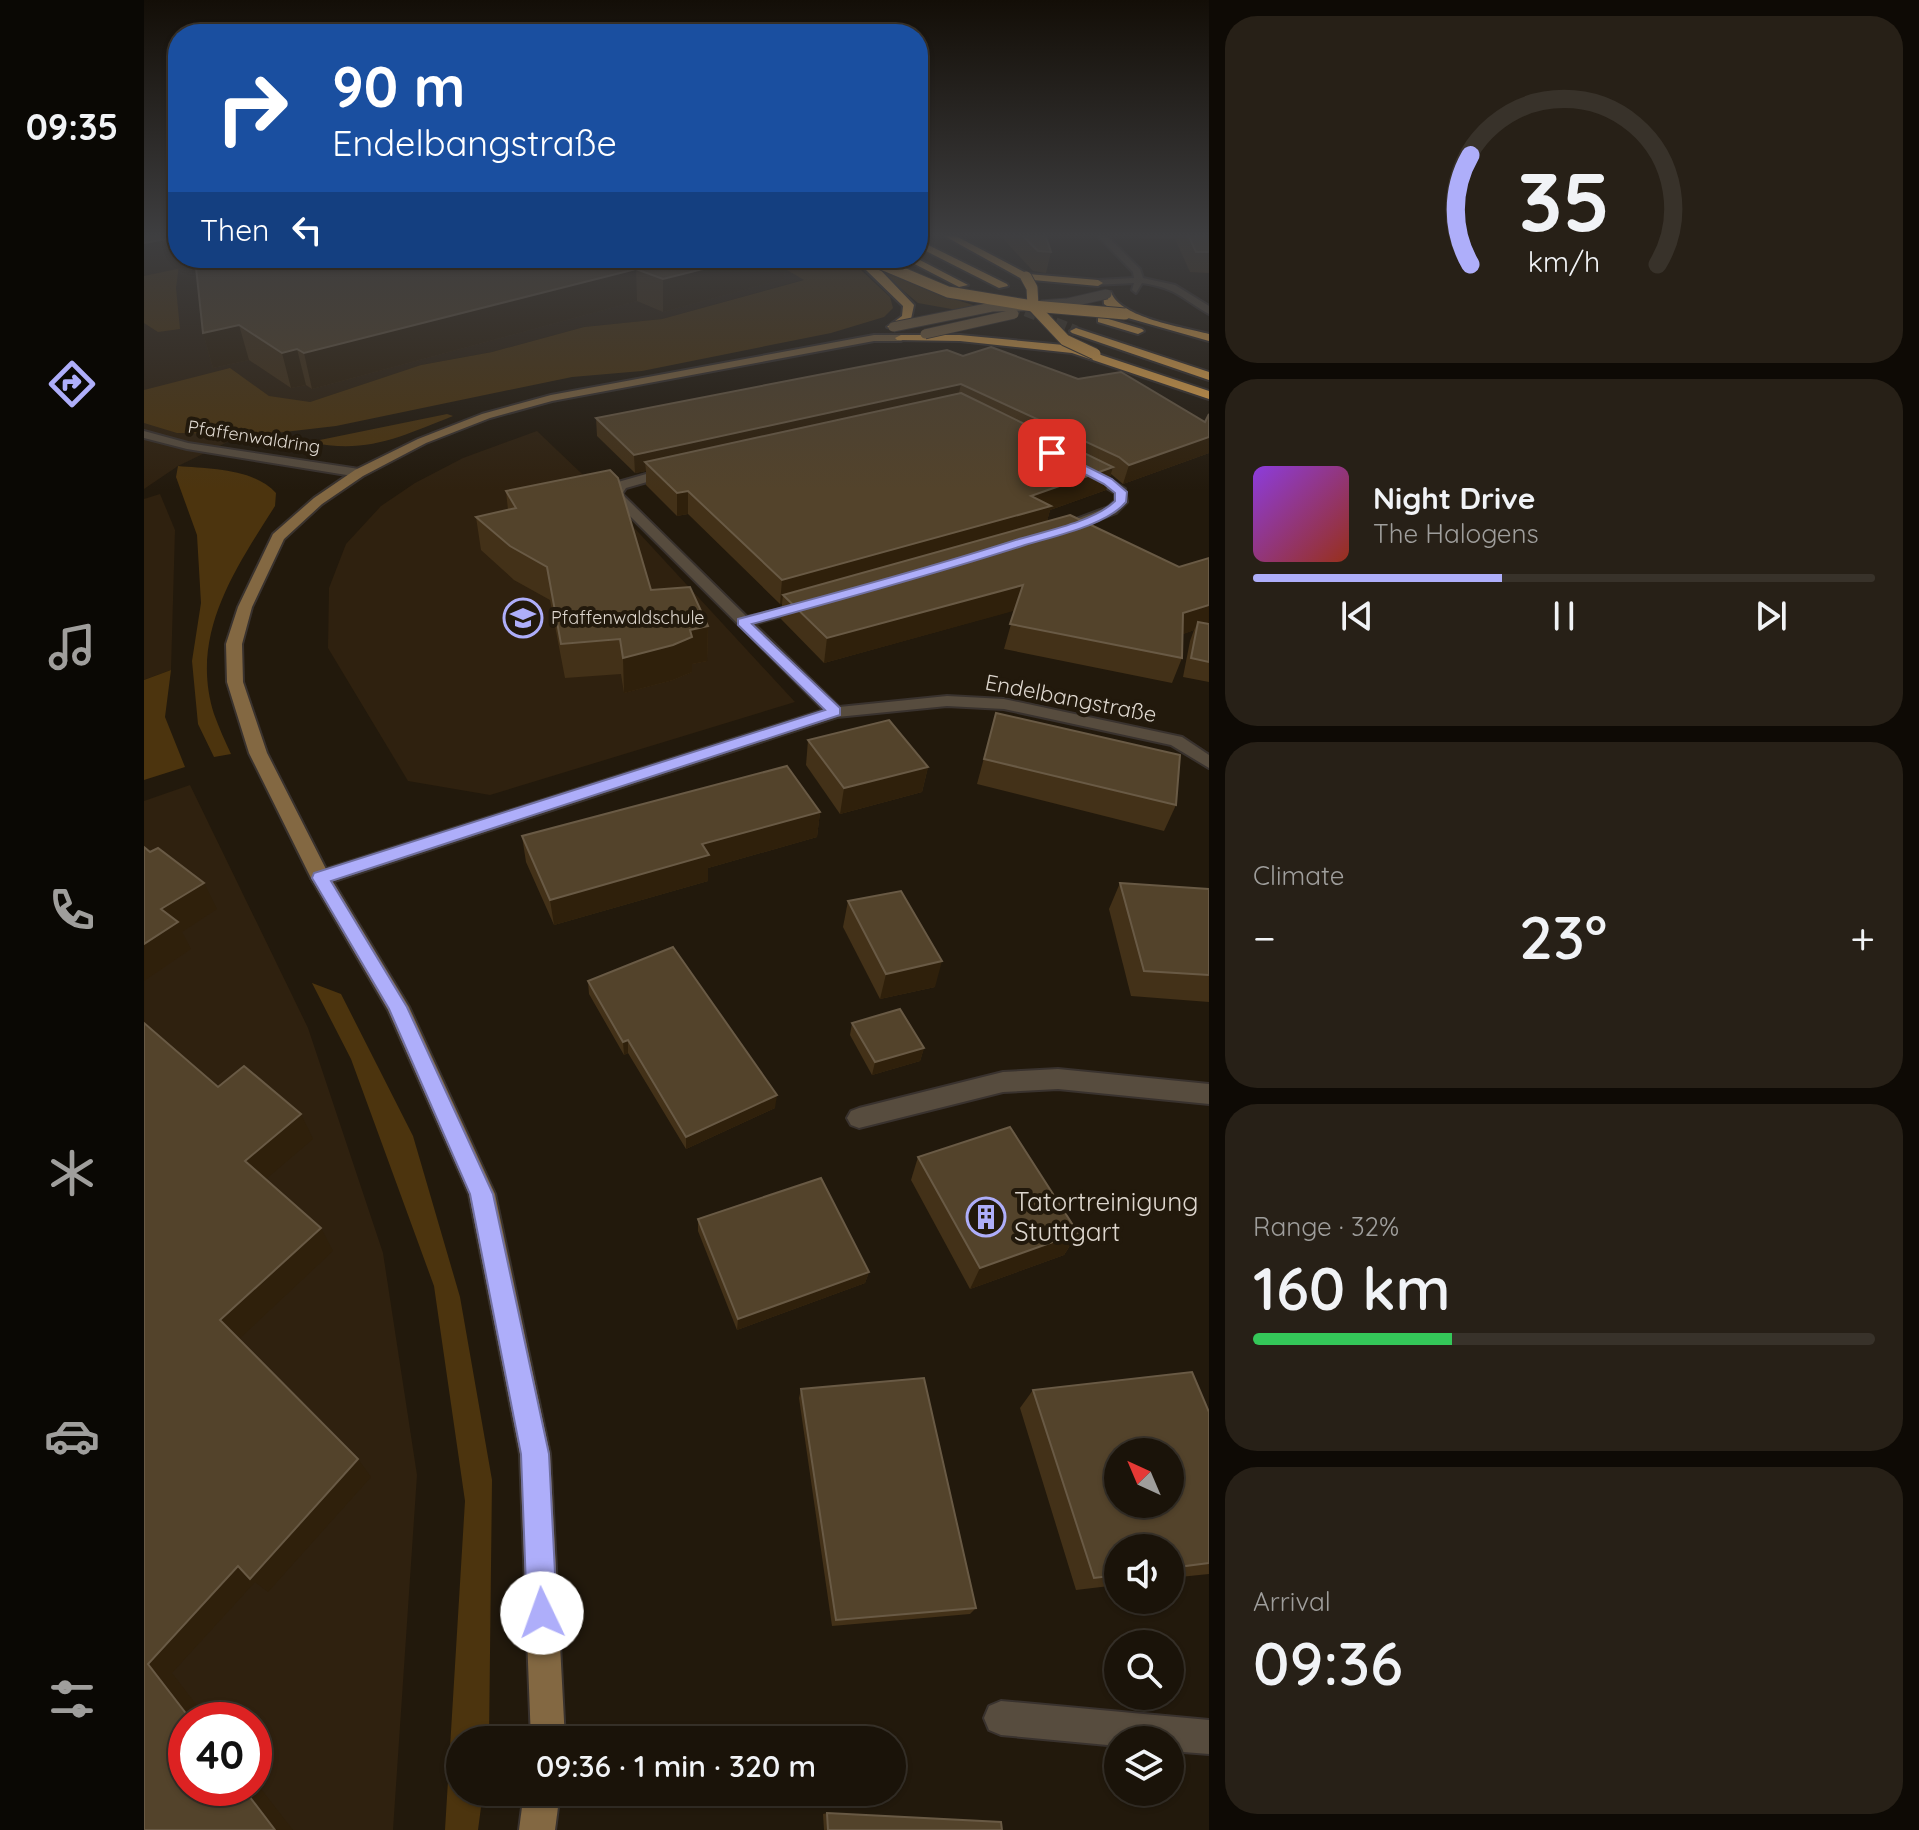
<!DOCTYPE html>
<html lang="en">
<head>
<meta charset="utf-8">
<style>
  body { margin:0; font-family:Quicksand,sans-serif; background:#272017; color:#f1f3f6; height:100vh; display:flex; flex-direction:column; font-size:30px; white-space:nowrap }
  * { box-sizing:border-box; margin:0 }
  p { font-size:26px; color:#9f9e9c }
  .icon { flex:none; width:44px; height:44px; fill:none; stroke:currentColor; stroke-width:2; stroke-linecap:round; stroke-linejoin:round }
  .map { position:relative; flex:1; overflow:hidden }
  .panel { display:flex; flex-direction:column; gap:16px; padding:16px; background:#0e0a05; width:710px }
  .panel>* { flex:none }
  .banner { position:absolute; left:24px; top:24px; width:760px; height:244px; border-radius:32px; box-shadow:0 2px 6px #0004,0 0 0 2px #38322a; background:#1a4fa0; color:#fff; overflow:hidden }
  .needle { width:52px; rotate:316deg }
  .tools { position:absolute; left:960px; top:1438px; display:grid; gap:16px }
  .tools a { display:grid; place-items:center; width:80px; height:80px; border-radius:50%; background:#1a1309; box-shadow:0 2px 6px #0004,0 0 0 2px #38322a; font-size:40px }
  .speed { position:absolute; left:24px; top:1702px; display:flex; gap:16px; font-size:40px; font-weight:700; text-align:center }
  .speed>* { display:grid; place-content:center; width:104px; height:104px; border-radius:50%; background:#1a1309; box-shadow:0 2px 6px #0004,0 0 0 2px #38322a; line-height:1 }
  .speed .limit { border:12px solid #d22; background:#fff; color:#111 }
  .pin { position:absolute; display:grid; place-items:center; width:68px; height:68px; color:#fff; margin:-34px; border-radius:16px; box-shadow:0 4px 12px #0006 }
  .me { position:absolute; width:88px; margin:-44px; rotate:357deg; stroke-linejoin:round; filter:drop-shadow(0 0 6px #0008) }
  .turn { display:flex; align-items:center; gap:28px; height:168px; padding:0 32px; font-size:36px }
  .turn .icon { width:104px; height:104px; stroke-width:2.5 }
  .turn b { display:block; font-size:56px; line-height:68px }
  .then { display:flex; align-items:center; height:76px; padding:0 32px; background:#0003; gap:16px; font-size:30px }
  .big { font-size:60px; font-weight:600; line-height:1.1 }
  .panel .widget { flex:1; display:flex; flex-direction:column; justify-content:center; gap:12px; min-width:0; padding:0 28px; border-radius:32px; background:#272017 }
  .panel .dial { align-items:center; gap:0 }
  .dial svg { height:208px; overflow:visible; fill:none; stroke:#38322a; stroke-width:7; stroke-linecap:round; text-anchor:middle }
  .dial text { fill:#f1f3f6; stroke:none }
  .song { display:flex; align-items:center; gap:24px }
  .cover { width:96px; height:96px; border-radius:12px; background:linear-gradient(135deg,hsl(270 70% 55%),hsl(10 70% 35%)) }
  .played { height:8px; border-radius:4px; background:linear-gradient(90deg,#aeaefa 40%,#38322a 40%) }
  .keys { display:flex; justify-content:space-around; direction:ltr }
  .heat { display:flex; justify-content:space-between; align-items:center; font-size:44px; direction:ltr }
  .charge { height:12px; border-radius:6px; background:linear-gradient(90deg,#34c759 32%,#38322a 0) }
  .trip { position:absolute; left:302px; top:1726px; width:460px; height:80px; border-radius:40px; background:#1a1309; box-shadow:0 2px 6px #0004,0 0 0 2px #38322a; font-weight:600; line-height:80px; text-align:center }
  main { display:flex; flex:1; min-height:0 }
  .tabs { display:flex; flex-direction:column; width:144px; justify-content:space-around; align-items:center; background:#0a0804; color:#9f9e9c }
  .tabs .icon { width:56px; height:56px }
  .tabs .current { color:#aeaefa }
  .tabs b { font-size:36px; color:#f1f3f6 }
  .map>svg:first-child { display:block }
  .built { fill:#2f210f; fill-rule:evenodd }
  .green { fill:#4c340e }
  .lines { fill:none; stroke-linecap:round; stroke-linejoin:round }
  .highway-tunnel { stroke:#3e3629; stroke-width:11; stroke-dasharray:11 5; stroke-linecap:butt }
  .street-casing { stroke:#39322e; stroke-width:4 }
  .secondary-casing { stroke:#39322e; stroke-width:4 }
  .highway-casing { stroke:#39322e; stroke-width:4 }
  .street { fill:#574c3e; fill-rule:evenodd }
  .secondary { fill:#836842; fill-rule:evenodd }
  .highway { fill:#eaaa4c; fill-rule:evenodd }
  .street-bridge-casing { stroke:#39322e; stroke-width:11; stroke-linecap:butt }
  .secondary-bridge-casing { stroke:#39322e; stroke-width:11; stroke-linecap:butt }
  .highway-bridge-casing { stroke:#39322e; stroke-width:13; stroke-linecap:butt }
  .street-bridge { stroke:#574c3e; stroke-width:9 }
  .secondary-bridge { stroke:#836842; stroke-width:9 }
  .highway-bridge { stroke:#eaaa4c; stroke-width:11 }
  .wall { fill:#433118 }
  .shaded-wall { fill:#2f200b }
  .building { fill:#53432b; stroke:#695a45; stroke-width:2; fill-rule:evenodd }
  .route { fill:#aeaefa; stroke:#7171a2; stroke-width:2 }
  .labels { text-anchor:middle; stroke-width:8; stroke-linejoin:round; paint-order:stroke }
  .far-street-label { font-size:18px; fill:#ded7cf; stroke:#22190c }
  .far-poi-label { font-size:18px; fill:#ded7cf; stroke:#22190c; text-anchor:start }
  .street-label { font-size:22px; fill:#ded7cf; stroke:#22190c }
  .near-poi-label { font-size:26px; fill:#ded7cf; stroke:#22190c; text-anchor:start }
</style>
</head>
<body>
<main>
<nav class="tabs">
<b>09:35</b>
<svg class="icon current" aria-label="directions" viewBox="0 0 24 24"><path d="M12 3l9 9-9 9-9-9zM9 14v-3h6M13 9l2 2-2 2"/></svg>
<svg class="icon" aria-label="music" viewBox="0 0 24 24"><path d="M9 18V5l10-2v13"/><circle cx="6" cy="18" r="3"/><circle cx="16" cy="16" r="3"/></svg>
<svg class="icon" aria-label="phone" viewBox="0 0 24 24"><path d="M5 4h4l2 5-3 2q2 4 5 5l2-3 5 2v4C11 20 4 13 5 4z"/></svg>
<svg class="icon" aria-label="climate" viewBox="0 0 24 24"><path d="M12 3v18M4 7l16 10M4 17L20 7"/></svg>
<svg class="icon" aria-label="car" viewBox="0 0 24 24"><path d="M5 17H2v-5l4-1 3-4h7l3 4 3 1v5h-3M9 17h6M6 11h13"/><circle cx="7" cy="17" r="2"/><circle cx="17" cy="17" r="2"/></svg>
<svg class="icon" aria-label="filters" viewBox="0 0 24 24"><path d="M4 7h16M4 17h16"/><circle cx="9" cy="7" r="2"/><circle cx="15" cy="17" r="2"/></svg>
</nav>
<div class="map">
<svg width="1065" height="1830" viewBox="0 0 1065 1830">
  <rect width="100%" height="100%" fill="#22190c"/>
  <!-- built -->
  <g class="built">
    <polygon points="0,234 34,258 623,258 662,279 518,319 440,327 348,352 277,365 166,402 34,466 0,489"/>
    <polygon points="393,431 460,495 651,702 346,795 264,781 184,648 185,588 202,544 237,506 271,483 319,458"/>
    <polygon points="16,494 31,530 27,670 0,680 0,499"/>
    <path d="M 46,785 L 164,1028 L 239,1253 L 273,1475 L 249,1830 L 0,1830 L 0,801 ZM 42,1720 L 110,1720 L 110,1788 L 42,1788 Z"/>
  </g>
  <!-- green -->
  <g class="green">
    <polygon points="0,242 36,258 32,288 36,329 14,332 0,323"/>
    <polygon points="623,258 704,258 746,297 749,308 740,317 687,333 498,371 428,377 192,426 123,434 33,433 0,423 0,390 86,368 125,396 166,402 277,365 348,352 440,327 518,319 660,280"/>
    <polygon points="740,269 791,293 832,306 813,310 774,303 735,270"/>
    <path d="M 303,414 L 309,416 C 258,436 222,455 166,442 Z"/>
    <path d="M 34,466 C 66,469 109,468 132,493 L 131,506 C 91,569 45,635 70,714 C 75,728 81,741 87,754 L 70,757 L 54,724 L 48,661 L 57,603 L 53,535 L 32,477 Z"/>
    <polygon points="27,670 21,717 41,767 0,780 0,680"/>
    <polygon points="168,983 197,994 269,1136 316,1297 348,1480 345,1740 316,1740 316,1792 339,1792 334,1830 301,1830 321,1501 290,1286 207,1059"/>
  </g>
  <g class="lines">
    <!-- highway-tunnel -->
    <polyline class="highway-tunnel" points="852,299 932,331"/>
    <!-- street casing -->
    <g class="street-casing">
      <g id="street">
        <path d="M 952,234 L 961,234 L 996,269 L 999,278 L 1031,285 L 1065,306 L 1065,314 C 1038,299 1033,288 998,283 L 992,293 L 988,290 L 990,283 L 951,285 L 954,280 L 990,278 L 989,272 Z"/>
        <polygon points="0,431 44,443 215,469 221,473 215,477 43,449 0,438"/>
        <polygon points="527,467 531,468 531,474 482,488 478,494 603,617 667,602 667,608 610,624 695,707 803,696 860,699 1038,737 1065,755 1065,768 1027,745 860,709 803,706 693,717 184,883 170,883 167,878 170,873 680,710 465,495 474,482"/>
        <polygon points="938,467 946,467 981,489 983,502 972,513 921,533 911,533 911,527 964,507 971,501 971,493 938,473"/>
        <polygon points="914,1069 1065,1084 1065,1104 914,1089 859,1092 715,1128 707,1125 703,1118 707,1111 715,1108 859,1072"/>
        <polygon points="857,1701 1065,1720 1065,1754 1026,1751 1026,1740 974,1740 974,1746 857,1735 845,1730 840,1718 845,1706"/>
      </g>
    </g>
    <!-- secondary casing -->
    <g class="secondary-casing">
      <g id="secondary">
        <polygon points="730,335 757,335 762,338 757,341 730,341 408,401 346,418 282,443 219,476 178,504 140,539 108,607 98,644 99,682 123,753 186,877 265,1007 351,1194 406,1454 421,1740 387,1740 376,1454 325,1194 244,1010 167,878 105,753 83,682 82,644 94,607 129,534 170,498 211,470 274,439 338,414 407,395"/>
        <polygon points="380,1792 416,1792 411,1830 375,1830"/>
      </g>
    </g>
    <!-- highway casing -->
    <g class="highway-casing">
      <g id="highway">
        <polygon points="797,234 808,234 884,274 954,280 959,283 954,286 878,279"/>
        <polygon points="774,240 863,284 864,286 855,288 774,247"/>
        <polygon points="715,258 725,258 770,305 767,319 753,329 743,327 758,316 759,306 722,270"/>
        <polygon points="759,258 772,258 824,285 815,287"/>
        <path d="M 959,292 L 967,292 C 976,318 1039,327 1065,334 L 1065,341 L 977,316 L 960,304 Z"/>
        <polygon points="958,317 998,329 1000,331 994,334 954,322 954,318"/>
        <polygon points="932,328 1065,372 1065,380 928,333 926,331"/>
        <polygon points="757,335 816,335 930,346 1065,391 1065,399 928,353 816,341 753,340 751,338"/>
      </g>
    </g>
    <!-- street -->
    <use href="#street" class="street"/>
    <!-- secondary -->
    <use href="#secondary" class="secondary"/>
    <!-- highway -->
    <use href="#highway" class="highway"/>
    <!-- street-bridge casing -->
    <g class="street-bridge-casing">
      <polyline id="street-bridge" points="897,305 924,303 963,294"/>
    </g>
    <!-- secondary-bridge casing -->
    <g class="secondary-bridge-casing">
      <g id="secondary-bridge">
        <polyline points="749,327 848,307 885,306"/>
        <polyline points="781,334 870,314"/>
      </g>
    </g>
    <!-- highway-bridge casing -->
    <g class="highway-bridge-casing">
      <g id="highway-bridge">
        <polyline points="723,258 804,292 889,306 981,314"/>
        <polyline points="882,277 888,288 889,306 921,340 951,354"/>
      </g>
    </g>
    <!-- street-bridge -->
    <use href="#street-bridge" class="street-bridge"/>
    <!-- secondary-bridge -->
    <use href="#secondary-bridge" class="secondary-bridge"/>
    <!-- highway-bridge -->
    <use href="#highway-bridge" class="highway-bridge"/>
  </g>
  <!-- wall -->
  <g class="wall">
    <polygon points="0,234 642,258 640,279 519,312 493,301 168,389 162,385 147,388 105,360 69,368 59,333 51,265"/>
    <polygon points="855,234 901,234 907,252 902,273 889,271"/>
    <polygon points="994,234 1065,234 1065,273 1046,272 1031,239 998,239"/>
    <polygon points="803,350 1065,453 979,484 967,474 962,490 906,510 903,521 1035,567 1065,558 1065,682 1039,677 1046,641 1050,630 1039,634 1038,658 1028,683 860,649 871,610 680,663 637,619 638,604 636,604 544,514 533,516 502,485 502,471 491,473 453,436 452,418"/>
    <polygon points="362,491 507,590 564,626 563,661 548,664 548,672 529,680 480,693 477,674 421,678 406,600 370,580 337,550 332,517 364,510"/>
    <polygon points="852,713 1032,805 1020,831 833,784"/>
    <polygon points="664,740 784,767 778,792 696,814 662,765"/>
    <polygon points="676,812 673,837 564,868 564,881 410,925 382,862 378,836"/>
    <polygon points="976,883 1065,889 1065,1002 987,996 965,909"/>
    <polygon points="704,901 791,987 736,999 699,927"/>
    <polygon points="444,981 631,1108 542,1149 484,1053 480,1055 445,994"/>
    <polygon points="708,1023 780,1048 776,1061 728,1075 706,1035"/>
    <polygon points="774,1157 934,1233 920,1255 826,1289 767,1180"/>
    <polygon points="554,1219 725,1272 721,1283 593,1330 554,1231"/>
    <polygon points="657,1389 832,1608 826,1614 688,1626 655,1398"/>
    <polygon points="889,1390 1065,1412 1065,1574 1026,1578 1026,1548 974,1548 974,1585 932,1590 876,1408"/>
    <polygon points="683,1813 858,1830 680,1830 679,1814"/>
  </g>
  <!-- shaded-wall -->
  <g class="shaded-wall">
    <polygon points="34,237 34,258 55,258 57,264 0,276 0,243"/>
    <polygon points="603,258 642,258 640,279 519,312 519,279"/>
    <polygon points="492,269 493,301 168,389 160,353"/>
    <polygon points="95,325 105,360 69,368 59,333"/>
    <polygon points="153,349 162,385 147,388 138,353"/>
    <polygon points="817,384 813,401 501,462 502,471 491,473 490,455"/>
    <polygon points="1065,437 1065,453 979,484 985,465"/>
    <polygon points="969,467 962,490 906,510 901,529 639,595 638,604 636,604 638,580"/>
    <polygon points="544,491 544,514 533,516 533,493"/>
    <polygon points="879,585 873,610 680,663 683,638"/>
    <polygon points="1065,605 1065,626 1054,622 1050,630 1029,638 1039,613"/>
    <polygon points="564,626 563,661 548,664 548,672 529,680 480,693 479,658 546,630"/>
    <polygon points="784,767 778,792 696,814 700,788"/>
    <polygon points="676,812 673,837 564,868 564,881 410,925 406,900 558,844"/>
    <polygon points="60,883 73,909 38,932 47,949 0,981 0,944 17,909"/>
    <polygon points="798,961 791,987 736,999 742,974"/>
    <polygon points="484,1040 484,1053 480,1055 479,1042"/>
    <polygon points="780,1048 776,1061 728,1075 731,1062"/>
    <polygon points="633,1095 631,1108 542,1149 542,1137"/>
    <polygon points="157,1114 169,1139 115,1185 101,1161"/>
    <polygon points="177,1228 189,1251 93,1341 76,1320"/>
    <polygon points="934,1233 920,1255 826,1289 836,1268"/>
    <polygon points="725,1272 721,1283 593,1330 594,1319"/>
    <polygon points="214,1459 227,1477 124,1592 111,1582 28,1673 64,1720 47,1720 4,1664 94,1566"/>
    <polygon points="110,1780 149,1830 131,1830 99,1788 110,1788"/>
  </g>
  <!-- building -->
  <g class="building">
    <polygon points="0,234 34,234 34,237 0,243"/>
    <polygon points="877,234 901,234 907,252 894,251"/>
    <polygon points="1044,234 1065,234 1065,252 1052,252"/>
    <polygon points="51,258 603,258 519,279 492,269 160,353 153,349 138,353 95,325 59,333"/>
    <polygon points="847,347 934,379 977,372 1061,422 1065,414 1065,437 985,465 975,457 817,384 490,455 452,418 803,350 819,356"/>
    <polygon points="817,393 969,467 887,496 907,506 638,580 544,491 533,493 501,462"/>
    <polygon points="466,470 474,478 507,590 546,587 564,626 546,630 548,637 529,645 479,658 476,639 417,644 403,567 366,546 332,517 372,508 362,491"/>
    <polygon points="926,515 1035,567 1065,558 1065,605 1039,613 1038,658 866,624 879,585 683,638 639,595"/>
    <polygon points="1054,622 1065,624 1065,662 1047,658"/>
    <polygon points="852,713 1036,755 1032,805 840,759"/>
    <polygon points="745,720 784,767 700,788 664,740"/>
    <polygon points="643,766 676,812 558,844 565,855 406,900 378,836"/>
    <polygon points="0,847 6,852 14,848 60,883 17,909 34,922 0,944"/>
    <polygon points="976,883 1065,889 1065,975 1000,971"/>
    <polygon points="757,891 798,961 742,974 704,901"/>
    <polygon points="529,947 633,1095 542,1137 484,1040 479,1042 444,981"/>
    <polygon points="756,1009 780,1048 731,1062 708,1023"/>
    <polygon points="0,1023 74,1087 100,1066 157,1114 101,1161 177,1228 76,1320 214,1459 106,1579 94,1566 4,1664 47,1720 42,1720 42,1788 99,1788 131,1830 0,1830"/>
    <polygon points="866,1127 934,1233 836,1268 774,1157"/>
    <polygon points="677,1178 725,1272 594,1319 554,1219"/>
    <path d="M 1048,1372 L 1065,1412 L 1065,1563 L 1026,1568 L 1026,1548 L 974,1548 L 974,1575 L 950,1578 L 889,1390 ZM 974,1452 L 1026,1452 L 1026,1504 L 974,1504 Z"/>
    <polygon points="780,1378 832,1608 692,1620 657,1389"/>
    <polygon points="683,1813 857,1822 858,1830 684,1830"/>
  </g>
  <!-- sky -->
  <linearGradient id="sky" x2="0" y2="1"><stop stop-color="#130e07"/><stop offset="0.48" stop-color="#3e3e40"/><stop offset="1" stop-color="#3e3e40" stop-opacity="0"/></linearGradient>
  <rect width="1065" height="490" fill="url(#sky)"/>
  <!-- route -->
  <path class="route" d="M 904,451 L 912,451 L 968,479 L 983,492 L 982,502 C 963,525 911,536 881,545 C 791,574 700,599 608,624 L 696,708 L 696,715 L 187,881 L 263,1007 L 349,1194 L 405,1454 L 413,1613 L 408,1623 L 398,1627 L 388,1623 L 383,1613 L 377,1454 L 326,1194 L 245,1009 L 168,878 L 170,873 L 681,710 L 594,625 L 594,619 C 689,594 782,569 875,539 C 902,531 951,521 971,501 L 971,493 L 960,484 L 904,455 Z"/>
  <!-- icons -->
  <defs>
    <g id="school-ring" transform="scale(2)"><circle r="9.5" fill="#22190c" stroke="#aeaefa" stroke-width="1.5"/><path d="M0-5L7-2L0 1L-7-2ZM-4 1L0 2.5L4 1V4Q0 6-4 4Z" fill="#aeaefa"/></g>
    <g id="building-ring" transform="scale(2)"><circle r="9.5" fill="#22190c" stroke="#aeaefa" stroke-width="1.5"/><path d="M-4-6H4V6H1V3H-1V6H-4ZM-2.5-4.3h1.7v1.8h-1.7ZM.8-4.3h1.7v1.8H.8ZM-2.5-1h1.7V.8h-1.7ZM.8-1h1.7V.8H.8Z" fill="#aeaefa"/></g>
  </defs>
  <g fill-rule="evenodd">
    <use href="#school-ring" x="379" y="618"/>
    <use href="#building-ring" x="842" y="1217"/>
  </g>
  <g class="labels">
    <!-- far-street labels -->
    <g class="far-street-label">
      <text transform="translate(110 437) rotate(9)" y="6">Pfaffenwaldring</text>
    </g>
    <!-- far-poi labels -->
    <g class="far-poi-label">
      <text x="407" y="624">Pfaffenwaldschule</text>
    </g>
    <!-- street labels -->
    <g class="street-label">
      <text transform="translate(927 698) rotate(11)" y="8">Endelbangstraße</text>
    </g>
    <!-- near-poi labels -->
    <g class="near-poi-label">
      <text x="870" y="1211">Tatortreinigung<tspan x="870" dy="30">Stuttgart</tspan></text>
    </g>
  </g>
</svg>
<div class="tools">
<a><svg class="needle" viewBox="-14 -14 28 28"><path d="M0-13l5 13h-10z" fill="#e53935"/><path d="M0 13l5-13h-10z" fill="#9f9e9c"/></svg></a>
<a><svg class="icon" aria-label="sound" viewBox="0 0 24 24"><path d="M4 9h4l5-4v14l-5-4H4zM17 9q2 3 0 6"/></svg></a>
<a><svg class="icon" aria-label="search" viewBox="0 0 24 24"><circle cx="10" cy="10" r="6"/><path d="M15 15l6 6"/></svg></a>
<a><svg class="icon" aria-label="layers" viewBox="0 0 24 24"><path d="M12 4l9 5-9 5-9-5zM3 14l9 5 9-5"/></svg></a>
</div>
<div class="speed"><div class="limit">40</div></div>
<div class="pin" style="left:908px;top:453px;background:#d93025"><svg class="icon" aria-label="arrive" viewBox="0 0 24 24"><path d="M6 21V4h12l-3 4 3 4H6"/></svg></div>
<svg class="me" style="left:398px;top:1613px" viewBox="-20 -20 40 40"><circle r="19" fill="#fff"/><path d="M0-13L10 11 0 6-10 11z" fill="#aeaefa"/></svg>
<div class="trip">09:36 · 1 min · 320 m</div>
<div class="banner">
<div class="turn"><svg class="icon" aria-label="right" viewBox="0 0 24 24"><path d="M7 20v-9h11M14 6l5 5-5 5"/></svg><div><b>90 m</b>Endelbangstraße</div></div>
<div class="then">Then<svg class="icon" aria-label="left" viewBox="0 0 24 24"><path d="M17 20v-9H6M10 6l-5 5 5 5"/></svg></div>
</div>
</div>
<section class="panel">
<div class="widget dial"><svg viewBox="0 0 100 80">
<path d="M14 69A42 42 0 1 1 86 69"/>
<path d="M14 69A42 42 0 0 1 14 27" stroke="#aeaefa"/>
<text x="50" y="56" font-size="32" font-weight="700">35</text>
<text x="50" y="72" font-size="11">km/h</text>
</svg></div>
<div class="widget">
<div class="song"><i class="cover"></i><div><b>Night Drive</b><p>The Halogens</p></div></div>
<div class="played"></div>
<div class="keys"><svg class="icon" aria-label="previous" viewBox="0 0 24 24"><path d="M18 5L8 12l10 7zM5 5v14"/></svg><svg class="icon" aria-label="pause" viewBox="0 0 24 24"><path d="M8 5v14M16 5v14"/></svg><svg class="icon" aria-label="next" viewBox="0 0 24 24"><path d="M6 5l10 7-10 7zM19 5v14"/></svg></div>
</div>
<div class="widget"><p>Climate</p>
<div class="heat"><a>−</a><b class="big">23°</b><a>+</a></div>
</div>
<div class="widget"><p>Range · 32%</p><b class="big">160 km</b><div class="charge"></div></div>
<div class="widget"><p>Arrival</p><b class="big">09:36</b></div>
</section>
</main>
</body>
</html>
